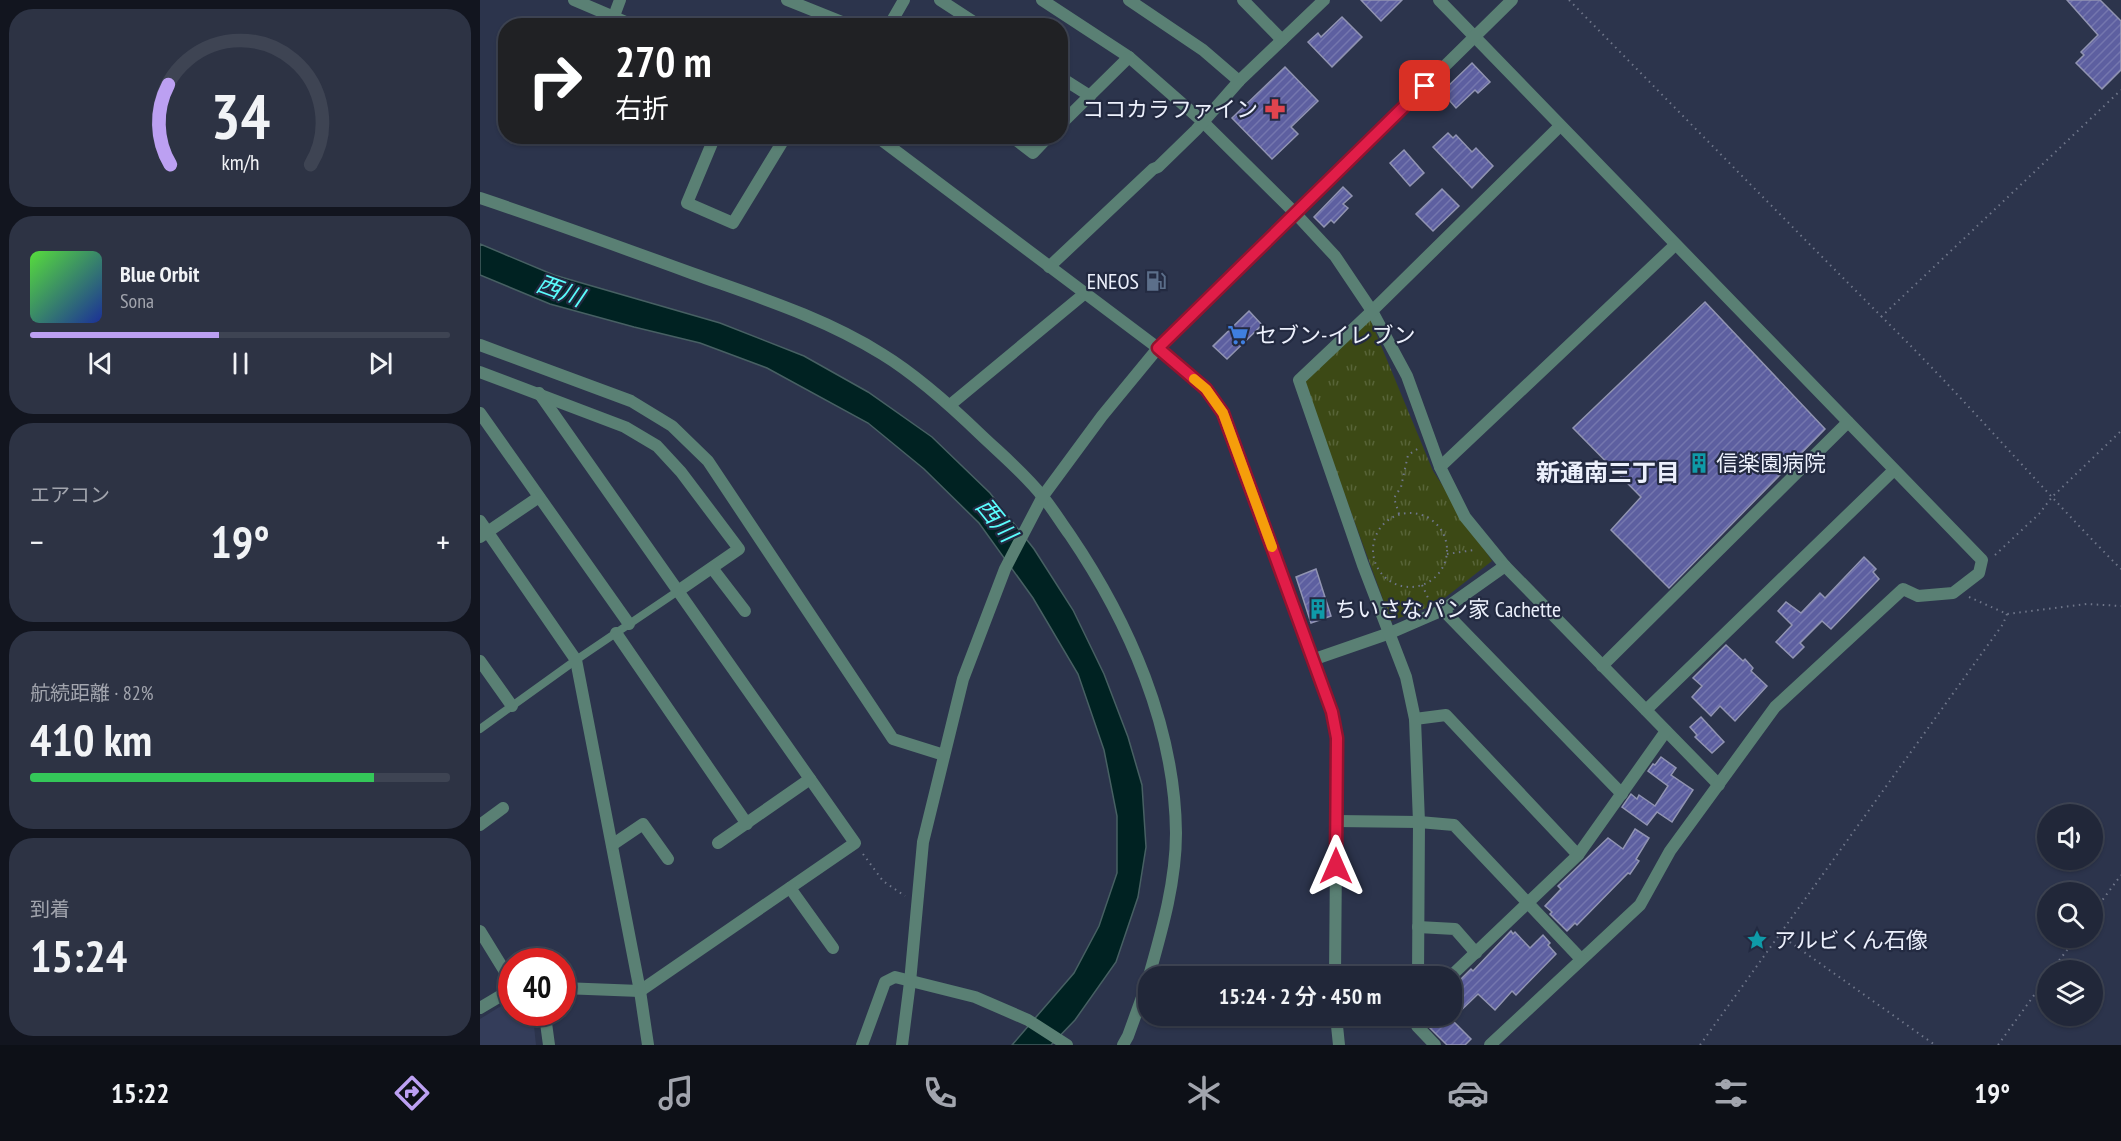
<!DOCTYPE html>
<html lang="ja">
<head>
<meta charset="utf-8">
<style>
  body { margin:0; font-family:"PT Sans Narrow","Noto Sans JP",sans-serif; background:#2d3344; color:#f1f3f6; height:100vh; display:flex; flex-direction:column; font-size:22px; white-space:nowrap }
  * { box-sizing:border-box; margin:0 }
  p { font-size:20px; color:#a2a5ae }
  .icon { flex:none; width:33px; height:33px; fill:none; stroke:currentColor; stroke-width:2; stroke-linecap:round; stroke-linejoin:round }
  .map { position:relative; flex:1; overflow:hidden }
  .details { display:flex; flex-direction:column; gap:9px; padding:9px; background:#12151f; width:480px }
  .details>* { flex:none }
  .guide { position:absolute; left:18px; top:18px; width:570px; height:126px; border-radius:24px; box-shadow:0 2px 4px #0004,0 0 0 2px #3e4453; background:#202124; color:#fff; overflow:hidden }
  .buttons { position:absolute; left:1557px; top:804px; display:grid; gap:12px }
  .buttons a { display:grid; place-items:center; width:66px; height:66px; border-radius:50%; background:#212739; box-shadow:0 2px 4px #0004,0 0 0 2px #3e4453; font-size:30px }
  .speed { position:absolute; left:18px; top:948px; display:flex; gap:12px; font-size:30px; font-weight:700; text-align:center }
  .speed>* { display:grid; place-content:center; width:78px; height:78px; border-radius:50%; background:#212739; box-shadow:0 2px 4px #0004,0 0 0 2px #3e4453; line-height:1 }
  .speed .limit { border:9px solid #d22; background:#fff; color:#111 }
  .pin { position:absolute; display:grid; place-items:center; width:51px; height:51px; color:#fff; margin:-26px; border-radius:12px; box-shadow:0 3px 9px #0006 }
  .me { position:absolute; width:66px; margin:-33px; rotate:0deg; stroke-linejoin:round; filter:drop-shadow(0 0 4px #0008) }
  .turn { display:flex; align-items:center; gap:21px; height:126px; padding:0 18px; font-size:27px }
  .turn .icon { width:78px; height:78px; stroke-width:2.5 }
  .turn b { display:block; font-size:42px; line-height:51px }
  .big { font-size:45px; font-weight:600; line-height:1.1 }
  .details .card { flex:1; display:flex; flex-direction:column; justify-content:center; gap:9px; min-width:0; padding:0 21px; border-radius:24px; background:#2d3344 }
  .details .dial { align-items:center; gap:0 }
  .dial svg { height:156px; overflow:visible; fill:none; stroke:#3e4453; stroke-width:7; stroke-linecap:round; text-anchor:middle }
  .dial text { fill:#f1f3f6; stroke:none }
  .song { display:flex; align-items:center; gap:18px }
  .cover { width:72px; height:72px; border-radius:9px; background:linear-gradient(135deg,hsl(110 70% 55%),hsl(230 70% 35%)) }
  .played { height:6px; border-radius:3px; background:linear-gradient(90deg,#bca0f2 45%,#3e4453 45%) }
  .keys { display:flex; justify-content:space-around; direction:ltr }
  .heat { display:flex; justify-content:space-between; align-items:center; font-size:33px; direction:ltr }
  .charge { height:9px; border-radius:4px; background:linear-gradient(90deg,#34c759 82%,#3e4453 0) }
  .trip { position:absolute; left:658px; top:966px; width:324px; height:60px; border-radius:24px; background:#212739; box-shadow:0 2px 4px #0004,0 0 0 2px #3e4453; font-weight:600; line-height:60px; text-align:center }
  .tab-bar { display:flex; height:96px; justify-content:space-around; align-items:center; background:#0d1017; color:#a2a5ae }
  .tab-bar .icon { width:42px; height:42px }
  .tab-bar .on { color:#bca0f2 }
  .tab-bar b { font-size:27px; color:#f1f3f6 }
  main { display:flex; flex:1; min-height:0 }
  .map>svg:first-child { display:block }
  .built { fill:#343d5a }
  .park { fill:url(#park-tufts) }
  .water { fill:#022; stroke:#476063; stroke-width:1.5 }
  .building { fill:url(#building-hatch); stroke:#9194b2; stroke-width:1.5 }
  .lines { fill:none; stroke-linecap:round; stroke-linejoin:round }
  .path { stroke:#6f768a; stroke-width:2; stroke-dasharray:1.5 4.5; stroke-linecap:butt }
  .service { stroke:#5a8074; stroke-width:8 }
  .minor { stroke:#5a8074; stroke-width:12 }
  .tertiary { stroke:#5a8074; stroke-width:12 }
  .route-casing { stroke:#92132f; stroke-width:15 }
  .route { stroke:#e11d48; stroke-width:10 }
  .slow { stroke:#f59e0b; stroke-width:10 }
  .labels { text-anchor:middle; stroke-width:4.5; stroke-linejoin:round; paint-order:stroke }
  .poi-label { font-size:22px; fill:#ecf0fc; stroke:#232a41; text-anchor:start }
  .water-label { font-size:24px; font-style:italic; fill:#5afcfc; stroke:#232a41 }
  .neighbourhood-label { font-size:24px; font-weight:bold; fill:#ecf0fc; stroke:#232a41 }
</style>
</head>
<body>
<main>
<section class="details">
<div class="card dial"><svg viewBox="0 0 100 80">
<path d="M14 69A42 42 0 1 1 86 69"/>
<path d="M14 69A42 42 0 0 1 13 28" stroke="#bca0f2"/>
<text x="50" y="56" font-size="32" font-weight="700">34</text>
<text x="50" y="72" font-size="11">km/h</text>
</svg></div>
<div class="card">
<div class="song"><i class="cover"></i><div><b>Blue Orbit</b><p>Sona</p></div></div>
<div class="played"></div>
<div class="keys"><svg class="icon" aria-label="previous" viewBox="0 0 24 24"><path d="M18 5L8 12l10 7zM5 5v14"/></svg><svg class="icon" aria-label="pause" viewBox="0 0 24 24"><path d="M8 5v14M16 5v14"/></svg><svg class="icon" aria-label="next" viewBox="0 0 24 24"><path d="M6 5l10 7-10 7zM19 5v14"/></svg></div>
</div>
<div class="card"><p>エアコン</p>
<div class="heat"><a>−</a><b class="big">19°</b><a>+</a></div>
</div>
<div class="card"><p>航続距離 · 82%</p><b class="big">410 km</b><div class="charge"></div></div>
<div class="card"><p>到着</p><b class="big">15:24</b></div>
</section>
<div class="map">
<svg width="1641" height="1045" viewBox="0 0 1641 1045">
  <defs>
    <pattern id="park-tufts" width="24" height="20" patternUnits="userSpaceOnUse" patternTransform="scale(1.5)"><rect width="24" height="20" fill="#3c4915"/><path d="M3 7l-1-3M5 7V3M7 7l1-3M15 17l-1-3M17 17v-4M19 17l1-3" fill="none" stroke="#586438"/></pattern>
    <pattern id="building-hatch" width="6" height="6" patternUnits="userSpaceOnUse" patternTransform="scale(1.5)"><rect width="6" height="6" fill="#5d5fa0"/><path d="M-1 1l2-2M0 6l6-6M5 7l2-2" fill="none" stroke="#7476ae"/></pattern>
  </defs>
  <rect width="100%" height="100%" fill="#2c344c"/>
  <!-- built -->
  <polygon class="built" points="31,1000 32,1012 45,1013 54,1026 56,1045 0,1045 0,1019"/>
  <!-- park -->
  <polygon class="park" points="890,319 953,471 1012,561 957,604 911,621 823,381"/>
  <!-- water -->
  <polygon class="water" points="0,244 74,275 240,323 324,356 388,392 452,437 510,493 554,549 593,610 624,674 648,737 662,785 666,847 658,897 636,962 595,1020 571,1045 532,1045 594,973 619,926 637,873 637,816 624,750 598,674 553,598 499,523 444,469 388,423 287,368 220,343 154,327 70,304 0,275"/>
  <!-- building -->
  <g class="building">
    <polygon points="881,0 922,0 901,21"/>
    <polygon points="1587,0 1620,0 1641,21 1641,70 1622,89 1596,63 1604,55 1601,52 1618,35"/>
    <polygon points="862,17 882,37 852,67 828,42 838,33 841,37"/>
    <polygon points="992,63 1010,82 998,93 995,90 976,108 962,92"/>
    <polygon points="805,67 838,101 811,127 818,134 792,159 752,118"/>
    <polygon points="968,133 973,138 976,135 992,152 996,148 1013,166 992,188 953,147"/>
    <polygon points="924,150 944,173 930,186 910,163"/>
    <polygon points="863,187 872,196 863,204 868,208 854,223 851,220 844,227 834,217"/>
    <polygon points="962,189 979,206 953,231 936,214"/>
    <polygon points="1225,302 1345,429 1189,588 1131,530 1161,497 1093,428"/>
    <polygon points="769,311 782,325 747,359 733,346"/>
    <polygon points="1384,557 1396,569 1393,572 1399,579 1351,629 1342,621 1320,643 1324,647 1313,658 1296,642 1312,625 1298,611 1306,602 1321,613 1340,593 1345,598"/>
    <polygon points="836,569 851,616 831,623 816,577"/>
    <polygon points="1246,645 1263,661 1265,659 1273,668 1271,671 1287,686 1255,721 1240,706 1231,716 1212,697 1222,686 1213,678"/>
    <polygon points="1221,717 1244,742 1232,753 1215,737 1217,735 1210,727"/>
    <polygon points="1181,757 1196,768 1191,775 1213,790 1192,822 1177,812 1167,825 1142,807 1151,794 1157,799 1159,795 1175,806 1188,786 1168,771 1173,764 1175,765"/>
    <polygon points="1155,829 1169,838 1156,859 1159,861 1150,874 1148,873 1097,925 1095,923 1087,931 1070,914 1072,912 1065,906 1081,889 1078,886 1128,838 1143,849"/>
    <polygon points="1031,931 1033,934 1035,932 1050,948 1063,935 1070,943 1068,945 1076,954 1036,995 1032,991 1015,1010 998,994 972,1019 972,988 991,969 993,971"/>
    <polygon points="954,1016 968,1016 991,1039 985,1045 967,1045 946,1024"/>
  </g>
  <g class="lines">
    <!-- path -->
    <g class="path">
      <path d="M 1089,0 C 1198,111 1307,222 1417,332 C 1494,409 1564,492 1641,569"/>
      <polyline points="1401,317 1641,90"/>
      <circle cx="930" cy="550" r="37"/>
      <polyline points="919,514 914,498 921,487 928,455 939,448"/>
      <polyline points="967,554 994,550"/>
      <polyline points="1515,555 1559,514 1572,497 1641,431"/>
      <polyline points="942,585 950,602"/>
      <polyline points="1489,597 1527,614 1607,604 1641,606"/>
      <polyline points="383,854 403,881 425,896"/>
      <polyline points="1612,914 1641,875"/>
      <polyline points="1300,935 1455,1045"/>
      <polyline points="1572,970 1596,938"/>
      <polyline points="1220,1045 1523,624 1527,614"/>
      <polyline points="1518,1045 1568,976"/>
    </g>
    <!-- service -->
    <polyline class="service" points="0,729 96,660 198,591"/>
    <!-- minor -->
    <g class="minor">
      <polyline points="307,0 372,26"/>
      <polyline points="460,0 500,26"/>
      <polyline points="562,0 649,57 722,121 815,213 855,256 892,311 927,376 960,467 985,517 1025,566 1239,785"/>
      <polyline points="649,0 723,50 759,81"/>
      <polyline points="763,0 802,40"/>
      <polyline points="959,0 1502,560 1499,573 1473,593 1438,596 1423,589 1295,707 1190,851 1160,905 1010,1045"/>
      <polyline points="134,16 140,0"/>
      <polyline points="409,26 424,0"/>
      <polyline points="580,77 610,96"/>
      <polyline points="580,125 649,57"/>
      <polyline points="235,136 207,203 253,223 306,136"/>
      <polyline points="531,136 553,153 569,136"/>
      <path d="M 0,198 C 72,222 143,248 214,274 C 278,297 345,318 402,354 C 438,376 471,406 501,435 C 522,455 545,474 563,497 C 573,509 581,523 590,535 C 649,622 695,727 696,833 C 696,882 682,930 669,976"/>
      <polyline points="569,267 673,169 678,167 716,130 759,81 844,0"/>
      <polyline points="0,345 151,401 192,426 228,461 413,739 464,755"/>
      <polyline points="0,372 145,427 177,446 201,472 259,549 198,591"/>
      <polyline points="59,393 375,843 160,991 82,988"/>
      <polyline points="470,405 604,294"/>
      <polyline points="0,413 149,624"/>
      <polyline points="960,467 1195,245"/>
      <polyline points="0,521 96,660 160,991 168,1045"/>
      <polyline points="0,537 59,497"/>
      <polyline points="232,568 265,611"/>
      <polyline points="963,610 1142,794"/>
      <polyline points="136,633 267,824"/>
      <polyline points="832,660 910,633 963,610 1025,566"/>
      <polyline points="0,661 32,706"/>
      <polyline points="1122,666 1368,422"/>
      <polyline points="1166,710 1414,470"/>
      <polyline points="935,719 966,715 1098,855"/>
      <polyline points="856,821 939,822 974,825 1101,959"/>
      <polyline points="0,825 23,808"/>
      <polyline points="238,843 330,779"/>
      <polyline points="132,845 163,824 188,859"/>
      <polyline points="310,888 353,948"/>
      <polyline points="938,927 975,929 996,953"/>
      <polyline points="0,931 32,983"/>
      <polyline points="938,976 939,822 935,719 926,677 883,565 819,380 892,311 1080,126"/>
      <polyline points="971,976 1098,855 1186,731"/>
      <polyline points="0,1008 27,992 32,986"/>
      <polyline points="56,1012 66,1023 69,1045"/>
      <polyline points="937,1016 937,1026 955,1045"/>
      <polyline points="382,1045 405,982 415,977 495,997 548,1020 587,1045"/>
      <polyline points="643,1045 648,1036 669,978"/>
    </g>
    <!-- tertiary -->
    <g class="tertiary">
      <polyline points="94,0 155,26"/>
      <polyline points="396,136 678,348 726,389 743,413 852,713 857,738 855,976"/>
      <polyline points="856,1016 859,1045"/>
      <polyline points="422,1045 430,982 443,842 483,679 525,569 563,496 622,416 678,348 1032,0"/>
    </g>
  </g>
  <g class="lines">
    <!-- route casing -->
    <g class="route-casing">
      <polyline id="route" points="856,866 857,738 852,712 743,413 726,389 678,348 945,86"/>
    </g>
    <!-- route -->
    <use href="#route" class="route"/>
    <!-- slow -->
    <polyline class="slow" points="714,379 726,389 743,413 792,547"/>
  </g>
  <!-- icons -->
  <defs>
    <g id="pharmacy-bare" transform="scale(1.62)"><path d="M-2-6h4v4h4v4h-4v4h-4v-4h-4v-4h4Z" fill="#e0444e" stroke="#232a41" stroke-width="2.5" paint-order="stroke"/></g>
    <g id="fuel-bare" transform="scale(1.62)"><path d="M-5.5-6h7V0h2V4h1.3V-2.5L3-4.5l.8-.8L6-3V5H2.5V1h-1V6h-7ZM-4.2-4.7v3.2H.2V-4.7Z" fill="#5c6f8a" stroke="#232a41" stroke-width="2.5" paint-order="stroke"/></g>
    <g id="supermarket-bare" transform="scale(1.62)"><path d="M-6-5.5h2.5l.6 2H6L4.5 2H-2.5L-4.4-4H-6ZM-1.5 3.2a1.3 1.3 0 1 0 .1 0ZM3 3.2a1.3 1.3 0 1 0 .1 0Z" fill="#3f7fe0" stroke="#232a41" stroke-width="2.5" paint-order="stroke"/></g>
    <g id="building-bare" transform="scale(1.62)"><path d="M-4-6H4V6H1V3H-1V6H-4ZM-2.5-4.3h1.7v1.8h-1.7ZM.8-4.3h1.7v1.8H.8ZM-2.5-1h1.7V.8h-1.7ZM.8-1h1.7V.8H.8Z" fill="#0f9aa8" stroke="#232a41" stroke-width="2.5" paint-order="stroke"/></g>
    <g id="sight-bare" transform="scale(1.62)"><path d="M0-6L1.8-2.2L6-1.7L2.9 1.2L3.7 5.4L0 3.3L-3.7 5.4L-2.9 1.2L-6-1.7L-1.8-2.2Z" fill="#0f9aa8" stroke="#232a41" stroke-width="2.5" paint-order="stroke"/></g>
  </defs>
  <g fill-rule="evenodd">
    <use href="#pharmacy-bare" x="795" y="109"/>
    <use href="#fuel-bare" x="676" y="281"/>
    <use href="#supermarket-bare" x="758" y="335"/>
    <use href="#building-bare" x="1219" y="463"/>
    <use href="#building-bare" x="838" y="609"/>
    <use href="#sight-bare" x="1277" y="940"/>
  </g>
  <g class="labels">
    <!-- poi labels -->
    <g class="poi-label">
      <text x="778" y="117" text-anchor="end">ココカラファイン</text>
      <text x="659" y="289" text-anchor="end">ENEOS</text>
      <text x="775" y="343">セブン-イレブン</text>
      <text x="1236" y="471">信楽園病院</text>
      <text x="855" y="617">ちいさなパン家 Cachette</text>
      <text x="1294" y="948">アルビくん石像</text>
    </g>
    <!-- water labels -->
    <g class="water-label">
      <text transform="translate(80 291) rotate(20)" y="8">西川</text>
      <text transform="translate(516 520) rotate(51)" y="8">西川</text>
    </g>
    <!-- neighbourhood labels -->
    <g class="neighbourhood-label">
      <text x="1128" y="481">新通南三丁目</text>
    </g>
  </g>
</svg>
<div class="buttons">
<a><svg class="icon" aria-label="sound" viewBox="0 0 24 24"><path d="M4 9h4l5-4v14l-5-4H4zM17 9q2 3 0 6"/></svg></a>
<a><svg class="icon" aria-label="search" viewBox="0 0 24 24"><circle cx="10" cy="10" r="6"/><path d="M15 15l6 6"/></svg></a>
<a><svg class="icon" aria-label="layers" viewBox="0 0 24 24"><path d="M12 4l9 5-9 5-9-5zM3 14l9 5 9-5"/></svg></a>
</div>
<div class="speed"><div class="limit">40</div></div>
<div class="pin" style="left:945px;top:86px;background:#d93025"><svg class="icon" aria-label="arrive" viewBox="0 0 24 24"><path d="M6 21V4h12l-3 4 3 4H6"/></svg></div>
<svg class="me" style="left:856px;top:866px" viewBox="-20 -20 40 40"><path d="M0-17L14 15 0 8-14 15z" fill="#e11d48" stroke="#fff" stroke-width="4"/></svg>
<div class="trip">15:24 · 2 分 · 450 m</div>
<div class="guide">
<div class="turn"><svg class="icon" aria-label="right" viewBox="0 0 24 24"><path d="M7 20v-9h11M14 6l5 5-5 5"/></svg><div><b>270 m</b>右折</div></div>
</div>
</div>
</main>
<nav class="tab-bar">
<b>15:22</b>
<svg class="icon on" aria-label="directions" viewBox="0 0 24 24"><path d="M12 3l9 9-9 9-9-9zM9 14v-3h6M13 9l2 2-2 2"/></svg>
<svg class="icon" aria-label="music" viewBox="0 0 24 24"><path d="M9 18V5l10-2v13"/><circle cx="6" cy="18" r="3"/><circle cx="16" cy="16" r="3"/></svg>
<svg class="icon" aria-label="phone" viewBox="0 0 24 24"><path d="M5 4h4l2 5-3 2q2 4 5 5l2-3 5 2v4C11 20 4 13 5 4z"/></svg>
<svg class="icon" aria-label="climate" viewBox="0 0 24 24"><path d="M12 3v18M4 7l16 10M4 17L20 7"/></svg>
<svg class="icon" aria-label="car" viewBox="0 0 24 24"><path d="M5 17H2v-5l4-1 3-4h7l3 4 3 1v5h-3M9 17h6M6 11h13"/><circle cx="7" cy="17" r="2"/><circle cx="17" cy="17" r="2"/></svg>
<svg class="icon" aria-label="filters" viewBox="0 0 24 24"><path d="M4 7h16M4 17h16"/><circle cx="9" cy="7" r="2"/><circle cx="15" cy="17" r="2"/></svg>
<b>19°</b>
</nav>
</body>
</html>
